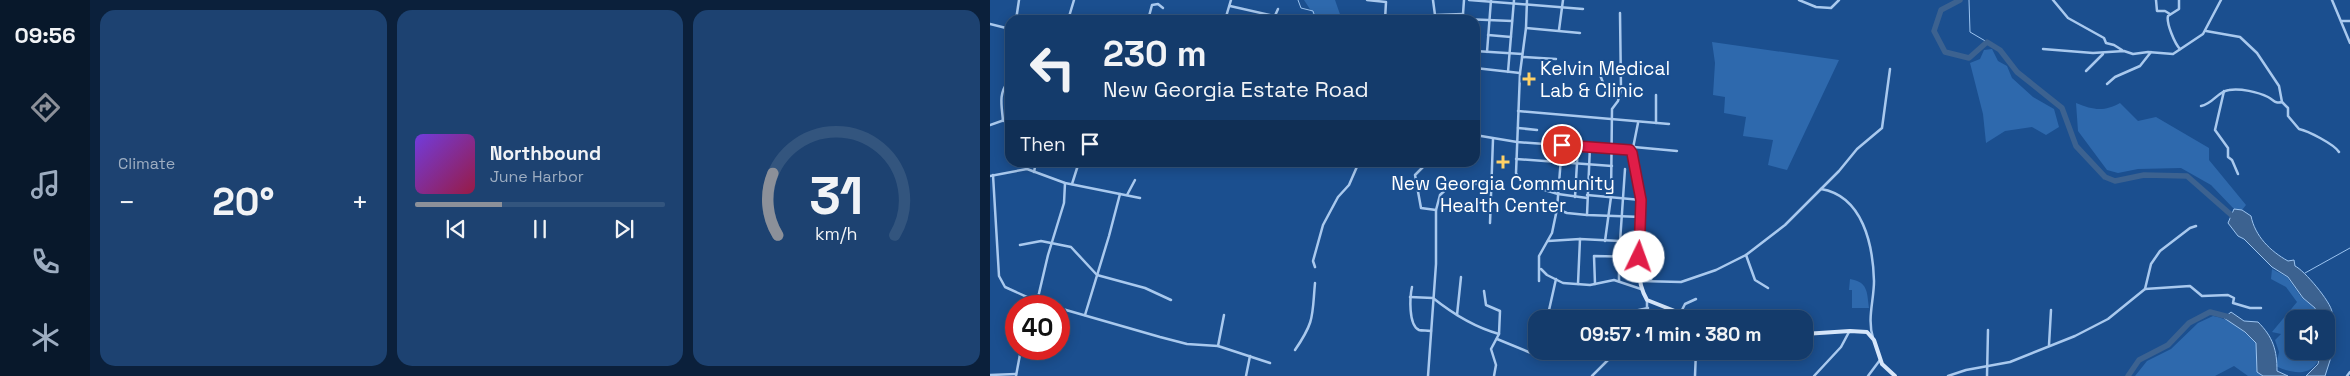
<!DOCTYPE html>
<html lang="en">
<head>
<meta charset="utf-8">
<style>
  body { margin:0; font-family:"Space Grotesk",sans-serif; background:#1d4271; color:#f1f3f6; height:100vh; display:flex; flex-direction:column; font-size:19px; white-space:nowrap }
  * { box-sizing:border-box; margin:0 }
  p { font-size:16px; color:#9dadc1 }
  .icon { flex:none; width:28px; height:28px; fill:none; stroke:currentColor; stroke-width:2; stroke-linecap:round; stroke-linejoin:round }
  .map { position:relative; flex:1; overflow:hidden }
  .drawer { display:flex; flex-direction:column; gap:10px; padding:10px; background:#0b203b; width:900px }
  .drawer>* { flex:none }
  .banner { position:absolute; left:15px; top:15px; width:475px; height:152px; border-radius:15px; box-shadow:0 2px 12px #0003,0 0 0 1px #33557e; background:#143b6b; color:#f1f3f6; overflow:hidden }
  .buttons { position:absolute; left:1295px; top:310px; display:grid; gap:10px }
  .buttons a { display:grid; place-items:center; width:50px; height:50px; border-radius:10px; background:#143b6b; box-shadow:0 2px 12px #0003,0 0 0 1px #33557e; font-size:25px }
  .speed { position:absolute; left:15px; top:295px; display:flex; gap:10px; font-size:25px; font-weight:700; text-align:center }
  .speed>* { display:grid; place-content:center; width:65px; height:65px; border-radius:50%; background:#143b6b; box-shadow:0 2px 12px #0003,0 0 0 1px #33557e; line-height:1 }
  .speed .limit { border:8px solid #d22; background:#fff; color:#111 }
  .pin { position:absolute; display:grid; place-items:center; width:42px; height:42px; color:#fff; margin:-21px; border:2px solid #fff; border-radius:50%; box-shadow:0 1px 5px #0007 }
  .me { position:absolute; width:55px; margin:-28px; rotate:3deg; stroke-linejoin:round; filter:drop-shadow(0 0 4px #0008) }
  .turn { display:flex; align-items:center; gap:18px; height:105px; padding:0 15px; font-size:22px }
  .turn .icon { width:65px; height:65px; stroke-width:2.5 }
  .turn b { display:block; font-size:35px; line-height:42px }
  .then { display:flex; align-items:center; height:48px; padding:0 15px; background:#0003; gap:10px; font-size:19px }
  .big { font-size:38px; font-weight:700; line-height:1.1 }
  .drawer .widget { flex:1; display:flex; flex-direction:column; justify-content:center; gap:8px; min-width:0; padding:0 18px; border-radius:15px; background:#1d4271 }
  .drawer .dial { align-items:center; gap:0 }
  .dial svg { height:130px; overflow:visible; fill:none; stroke:#33557e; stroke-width:7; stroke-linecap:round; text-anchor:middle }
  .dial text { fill:#f1f3f6; stroke:none }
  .song { display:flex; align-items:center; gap:15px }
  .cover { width:60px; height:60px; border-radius:8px; background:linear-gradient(135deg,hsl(260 70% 55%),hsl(340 70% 35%)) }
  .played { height:5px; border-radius:2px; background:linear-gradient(90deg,#8c9099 35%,#33557e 35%) }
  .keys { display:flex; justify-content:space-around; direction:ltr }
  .heat { display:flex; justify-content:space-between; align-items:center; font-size:28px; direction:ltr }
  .drawer .tiles { flex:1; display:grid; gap:10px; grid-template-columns:repeat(3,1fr) }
  .trip { position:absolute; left:538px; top:310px; width:285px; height:50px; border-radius:15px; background:#143b6b; box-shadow:0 2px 12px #0003,0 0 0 1px #33557e; font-weight:700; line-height:50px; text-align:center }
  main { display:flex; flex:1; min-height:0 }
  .dock { display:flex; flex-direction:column; width:90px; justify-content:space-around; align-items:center; background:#08182b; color:#9dadc1 }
  .dock .icon { width:35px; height:35px }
  .dock .selected { color:#8c9099 }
  .dock b { font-size:22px; color:#f1f3f6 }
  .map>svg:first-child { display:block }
  .green { fill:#2e69ad }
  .water { fill:#3c6290; stroke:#9cc4f0 }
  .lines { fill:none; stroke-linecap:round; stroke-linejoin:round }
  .stream { stroke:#9cc4f0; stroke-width:1 }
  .river { stroke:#3c6290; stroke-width:5.5 }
  .street { stroke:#a9c9ee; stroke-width:2.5 }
  .secondary { stroke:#d6e6fa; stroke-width:4 }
  .route-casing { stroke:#92132f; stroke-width:12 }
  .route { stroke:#e11d48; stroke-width:9 }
  .poi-dot { fill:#ffd166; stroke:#1b4f8f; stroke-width:2 }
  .labels { text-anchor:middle; stroke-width:4; stroke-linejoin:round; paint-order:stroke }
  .poi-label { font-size:19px; fill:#fff; stroke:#1b4f8f; text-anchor:start }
</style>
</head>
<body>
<main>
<nav class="dock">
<b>09:56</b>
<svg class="icon selected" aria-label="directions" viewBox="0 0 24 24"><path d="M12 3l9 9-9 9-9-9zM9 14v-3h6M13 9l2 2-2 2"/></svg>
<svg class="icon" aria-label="music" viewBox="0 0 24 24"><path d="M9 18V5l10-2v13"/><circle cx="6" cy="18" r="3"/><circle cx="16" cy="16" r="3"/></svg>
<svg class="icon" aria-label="phone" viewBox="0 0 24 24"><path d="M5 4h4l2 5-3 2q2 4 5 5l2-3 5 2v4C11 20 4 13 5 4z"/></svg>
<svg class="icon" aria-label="climate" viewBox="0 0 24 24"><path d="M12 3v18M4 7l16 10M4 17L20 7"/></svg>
</nav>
<section class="drawer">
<div class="tiles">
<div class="widget"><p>Climate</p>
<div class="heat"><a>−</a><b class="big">20°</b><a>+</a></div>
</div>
<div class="widget">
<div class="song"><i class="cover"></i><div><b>Northbound</b><p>June Harbor</p></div></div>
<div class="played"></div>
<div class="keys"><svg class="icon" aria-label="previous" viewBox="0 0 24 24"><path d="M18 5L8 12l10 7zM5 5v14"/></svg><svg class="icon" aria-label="pause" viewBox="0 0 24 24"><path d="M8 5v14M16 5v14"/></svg><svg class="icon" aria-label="next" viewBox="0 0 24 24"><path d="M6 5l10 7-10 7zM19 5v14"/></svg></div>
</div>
<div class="widget dial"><svg viewBox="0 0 100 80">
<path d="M14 69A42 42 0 1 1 86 69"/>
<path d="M14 69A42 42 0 0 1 11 31" stroke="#8c9099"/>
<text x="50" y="56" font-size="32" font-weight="700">31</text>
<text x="50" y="72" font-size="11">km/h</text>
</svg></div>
</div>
</section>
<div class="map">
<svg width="1360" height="376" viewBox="0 0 1360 376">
  <rect width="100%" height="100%" fill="#1b4f8f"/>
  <!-- green -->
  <g class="green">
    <polygon points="314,0 345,0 352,20 327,20"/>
    <polygon points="722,42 849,60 797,170 778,165 783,140 753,136 756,117 734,113 735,97 723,95 725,63"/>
    <polygon points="1002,49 1008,61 1017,66 1022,78 1043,97 1064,109 1069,127 1056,135 1042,127 1015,131 996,143 993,114 980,63 990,59 994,50"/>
    <path d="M 1086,103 C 1103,110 1114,112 1130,103 L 1148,121 L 1166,117 L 1219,148 L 1219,160 L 1256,205 L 1252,210 L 1244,209 L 1221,185 L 1191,168 L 1148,169 L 1128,173 L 1117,170 L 1088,131 Z"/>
    <path d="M 1282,269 L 1297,277 L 1312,298 L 1324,307 L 1326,319 L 1304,319 L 1304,351 L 1331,351 C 1327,376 1306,376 1286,366 L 1289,352 L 1285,340 L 1291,334 L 1282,332 L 1307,302 L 1296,287 L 1281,279 Z"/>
    <path d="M 860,279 C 878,282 877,292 879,308 L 862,308 L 862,290 L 859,290 Z"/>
    <path d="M 1223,316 C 1241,319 1254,331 1266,343 L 1267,372 L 1273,376 L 1258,376 L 1244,366 L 1225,376 L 1145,376 L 1157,361 L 1181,349 L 1208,323 Z"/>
  </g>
  <!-- water -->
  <g class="water">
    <path d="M 1244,209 L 1252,210 L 1261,216 C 1265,236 1280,251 1298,261 L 1304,260 L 1305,266 C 1314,270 1341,302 1342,312 C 1343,323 1342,336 1340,348 L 1343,351 L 1335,376 L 1316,376 L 1328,364 L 1331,351 L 1336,351 L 1336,319 L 1327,319 L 1325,308 L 1313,298 L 1298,277 L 1282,267 L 1254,239 L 1248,236 L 1238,223 Z"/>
    <path d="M 1241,312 L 1254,321 L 1268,322 C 1283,337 1287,350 1287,371 L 1298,376 L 1273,376 L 1267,372 L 1266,343 L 1255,332 L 1234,318 Z"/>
  </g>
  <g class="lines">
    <!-- stream -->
    <g class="stream">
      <polyline points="308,0 311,8 323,11 326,20"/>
      <polyline points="979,0 980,32 997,42"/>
      <polyline points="1315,273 1360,248"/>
    </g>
    <!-- river -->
    <g class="river">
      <polyline points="970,0 951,10 944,31 955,52 979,58 997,42 1010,50 1027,72 1072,108 1086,146 1115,177 1125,181 1154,175 1197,176 1247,220"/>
      <polyline points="1138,376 1149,360 1178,345 1199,323 1220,312 1243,318"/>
    </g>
    <!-- street -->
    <g class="street">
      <polyline points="377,0 396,2 395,20"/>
      <polyline points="443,0 445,15 473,14"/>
      <polyline points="479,0 593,9"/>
      <polyline points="537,0 536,28 530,73 526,173 531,183 568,194 597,198"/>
      <polyline points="809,0 826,7 841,8 849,0"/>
      <polyline points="1063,0 1078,18 1114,38 1116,43 1124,45 1132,50"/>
      <polyline points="1166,0 1167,11 1175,11 1180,14"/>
      <path d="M 1189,0 L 1189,9 L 1178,16 C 1176,23 1185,44 1190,49"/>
      <polyline points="1342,0 1360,43"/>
      <polyline points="240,6 284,16"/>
      <polyline points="473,14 474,0"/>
      <polyline points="474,19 522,21"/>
      <polyline points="26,20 29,0"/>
      <polyline points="78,20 84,0"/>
      <polyline points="158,20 162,5 168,4 173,8"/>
      <polyline points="235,20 241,0"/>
      <polyline points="283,20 288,9"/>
      <polyline points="1352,21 1360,21"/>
      <polyline points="0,24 20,29"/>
      <polyline points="536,28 590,33"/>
      <polyline points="569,30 573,0"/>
      <path d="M 1216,31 L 1250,37 L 1267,53 L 1289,86 L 1292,102 L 1298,108 L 1298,116 L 1309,129 C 1318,131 1344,144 1349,152"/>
      <polyline points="498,35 521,37"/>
      <polyline points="1053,49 1103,53 1134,51 1143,54 1158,52 1183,54 1213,34 1231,0"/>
      <polyline points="485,51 532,54"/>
      <polyline points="497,52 501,0"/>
      <polyline points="532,57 566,59"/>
      <polyline points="485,68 530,73"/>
      <polyline points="1096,71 1113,54"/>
      <polyline points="518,72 524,0"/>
      <polyline points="610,75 616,90 630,97"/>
      <polyline points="1117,84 1125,77 1150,66 1161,52"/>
      <polyline points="1234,91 1225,130 1238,148 1238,157 1242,160 1248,174"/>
      <polyline points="666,95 666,123"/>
      <polyline points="485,96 488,69"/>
      <path d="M 1211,106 C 1223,104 1228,91 1239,90 C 1250,88 1268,92 1278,97 C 1284,100 1285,104 1292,102"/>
      <polyline points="528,111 679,124"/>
      <path d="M 13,121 C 12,107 8,94 18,82"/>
      <polyline points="0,125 20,118"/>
      <polyline points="528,128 547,130"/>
      <polyline points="485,135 527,142 639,150 642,153 648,123"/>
      <polyline points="557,144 559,132 571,132"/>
      <polyline points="600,146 597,215 652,217"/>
      <polyline points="644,147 687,151"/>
      <polyline points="526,159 622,166"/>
      <polyline points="438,162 425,175 431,208 446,210"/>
      <polyline points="44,172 46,162"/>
      <polyline points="3,175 9,276 15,287 48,302 63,306"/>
      <polyline points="0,176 37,169 75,183 150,198"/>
      <polyline points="82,184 89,162"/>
      <path d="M 831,189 C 873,196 883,245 884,281 C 884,300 877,319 883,338"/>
      <polyline points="137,195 145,180"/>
      <polyline points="597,195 651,200"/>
      <polyline points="585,197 588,146"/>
      <polyline points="567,209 577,213 597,215"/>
      <polyline points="500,223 503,139"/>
      <polyline points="558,241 590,239 650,242"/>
      <polyline points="615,241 621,197 622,109 628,101 631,90 630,13"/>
      <polyline points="630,242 635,169"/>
      <polyline points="30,245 51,241 81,247 107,275 155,288 181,300"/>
      <polyline points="756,255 765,280 778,288"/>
      <polyline points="325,267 323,261 333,225 348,197 359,185 369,162"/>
      <polyline points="551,269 557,275 573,283 600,285 624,280 651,289"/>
      <polyline points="661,280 661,265 665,261"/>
      <polyline points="549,281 549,256 562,233 567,209 572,145"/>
      <polyline points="629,281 629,257"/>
      <polyline points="650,281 691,282 726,270 756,255 795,225 849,171 867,149 892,128 900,69"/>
      <polyline points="588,284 590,239"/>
      <polyline points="605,284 604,256 649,257"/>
      <path d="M 422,287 C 420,296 418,325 429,330 C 432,331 438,330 441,331"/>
      <polyline points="1155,289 1200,286 1212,296 1238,295 1244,298 1243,303 1260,308 1271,308"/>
      <polyline points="494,291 496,305 510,311 509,334 501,349 506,365 504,376"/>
      <path d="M 420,297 L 443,298 C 463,314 484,327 509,334"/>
      <polyline points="46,306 58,255 74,203 75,183"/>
      <polyline points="69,308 170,337 197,344 228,346 280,363"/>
      <polyline points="691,312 695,304 706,299"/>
      <polyline points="635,313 658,308"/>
      <polyline points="95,315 119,236 130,194"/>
      <polyline points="467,315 471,277"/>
      <polyline points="557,319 566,279"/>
      <polyline points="657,319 657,300"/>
      <polyline points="507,339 541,353 547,351"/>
      <polyline points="1059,345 1061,310"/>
      <polyline points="228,346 234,315"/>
      <path d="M 305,350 C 325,321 322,316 325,283"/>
      <polyline points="0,375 26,374"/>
      <polyline points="26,376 31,349"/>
      <polyline points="256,376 260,356"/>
      <polyline points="438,376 446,264 446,210 450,195 462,184 501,184"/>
      <polyline points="602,376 618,360 635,351"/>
      <polyline points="705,376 706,351"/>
      <polyline points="824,376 851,347 859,332"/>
      <polyline points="878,376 890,360"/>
      <polyline points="958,376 976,370 1020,362 1085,336 1118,319 1155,289 1161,264 1170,251 1200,228 1206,226"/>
      <polyline points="997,376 998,330"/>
      <polyline points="1357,376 1360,372"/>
    </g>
    <!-- secondary -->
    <g class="secondary">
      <path d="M 642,153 C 648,171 652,195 652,215 C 651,241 642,275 657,300 L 705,319"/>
      <polyline points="814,334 860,331 877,332 884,340 892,364 905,376"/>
    </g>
  </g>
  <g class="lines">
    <!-- route casing -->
    <g class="route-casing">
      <polyline id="route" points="572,145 640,150 642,153 651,200 649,257"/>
    </g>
    <!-- route -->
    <use href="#route" class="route"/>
  </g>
  <!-- markers -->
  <g class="poi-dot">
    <path d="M536.5 71.5h5v5h5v5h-5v5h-5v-5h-5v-5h5z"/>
    <path d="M510.5 154.5h5v5h5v5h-5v5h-5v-5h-5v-5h5z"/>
  </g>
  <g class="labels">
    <!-- poi labels -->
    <g class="poi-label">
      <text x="550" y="75">Kelvin Medical<tspan x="550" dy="22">Lab &amp; Clinic</tspan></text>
      <text x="513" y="190" text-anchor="middle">New Georgia Community<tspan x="513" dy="22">Health Center</tspan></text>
    </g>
  </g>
</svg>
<div class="buttons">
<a><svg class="icon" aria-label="sound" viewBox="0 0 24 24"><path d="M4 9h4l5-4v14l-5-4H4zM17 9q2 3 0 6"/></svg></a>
</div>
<div class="speed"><div class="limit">40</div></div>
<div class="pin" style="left:572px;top:145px;background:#d93025"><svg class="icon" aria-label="arrive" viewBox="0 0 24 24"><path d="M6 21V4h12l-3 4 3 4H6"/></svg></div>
<svg class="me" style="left:649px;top:257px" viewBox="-20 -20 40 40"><circle r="19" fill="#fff"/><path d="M0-13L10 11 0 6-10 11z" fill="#e11d48"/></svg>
<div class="trip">09:57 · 1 min · 380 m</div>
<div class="banner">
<div class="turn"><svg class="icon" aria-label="left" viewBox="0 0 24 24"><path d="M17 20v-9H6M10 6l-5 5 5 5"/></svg><div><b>230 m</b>New Georgia Estate Road</div></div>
<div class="then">Then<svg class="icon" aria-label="arrive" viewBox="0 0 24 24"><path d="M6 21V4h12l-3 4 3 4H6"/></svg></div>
</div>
</div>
</main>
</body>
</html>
